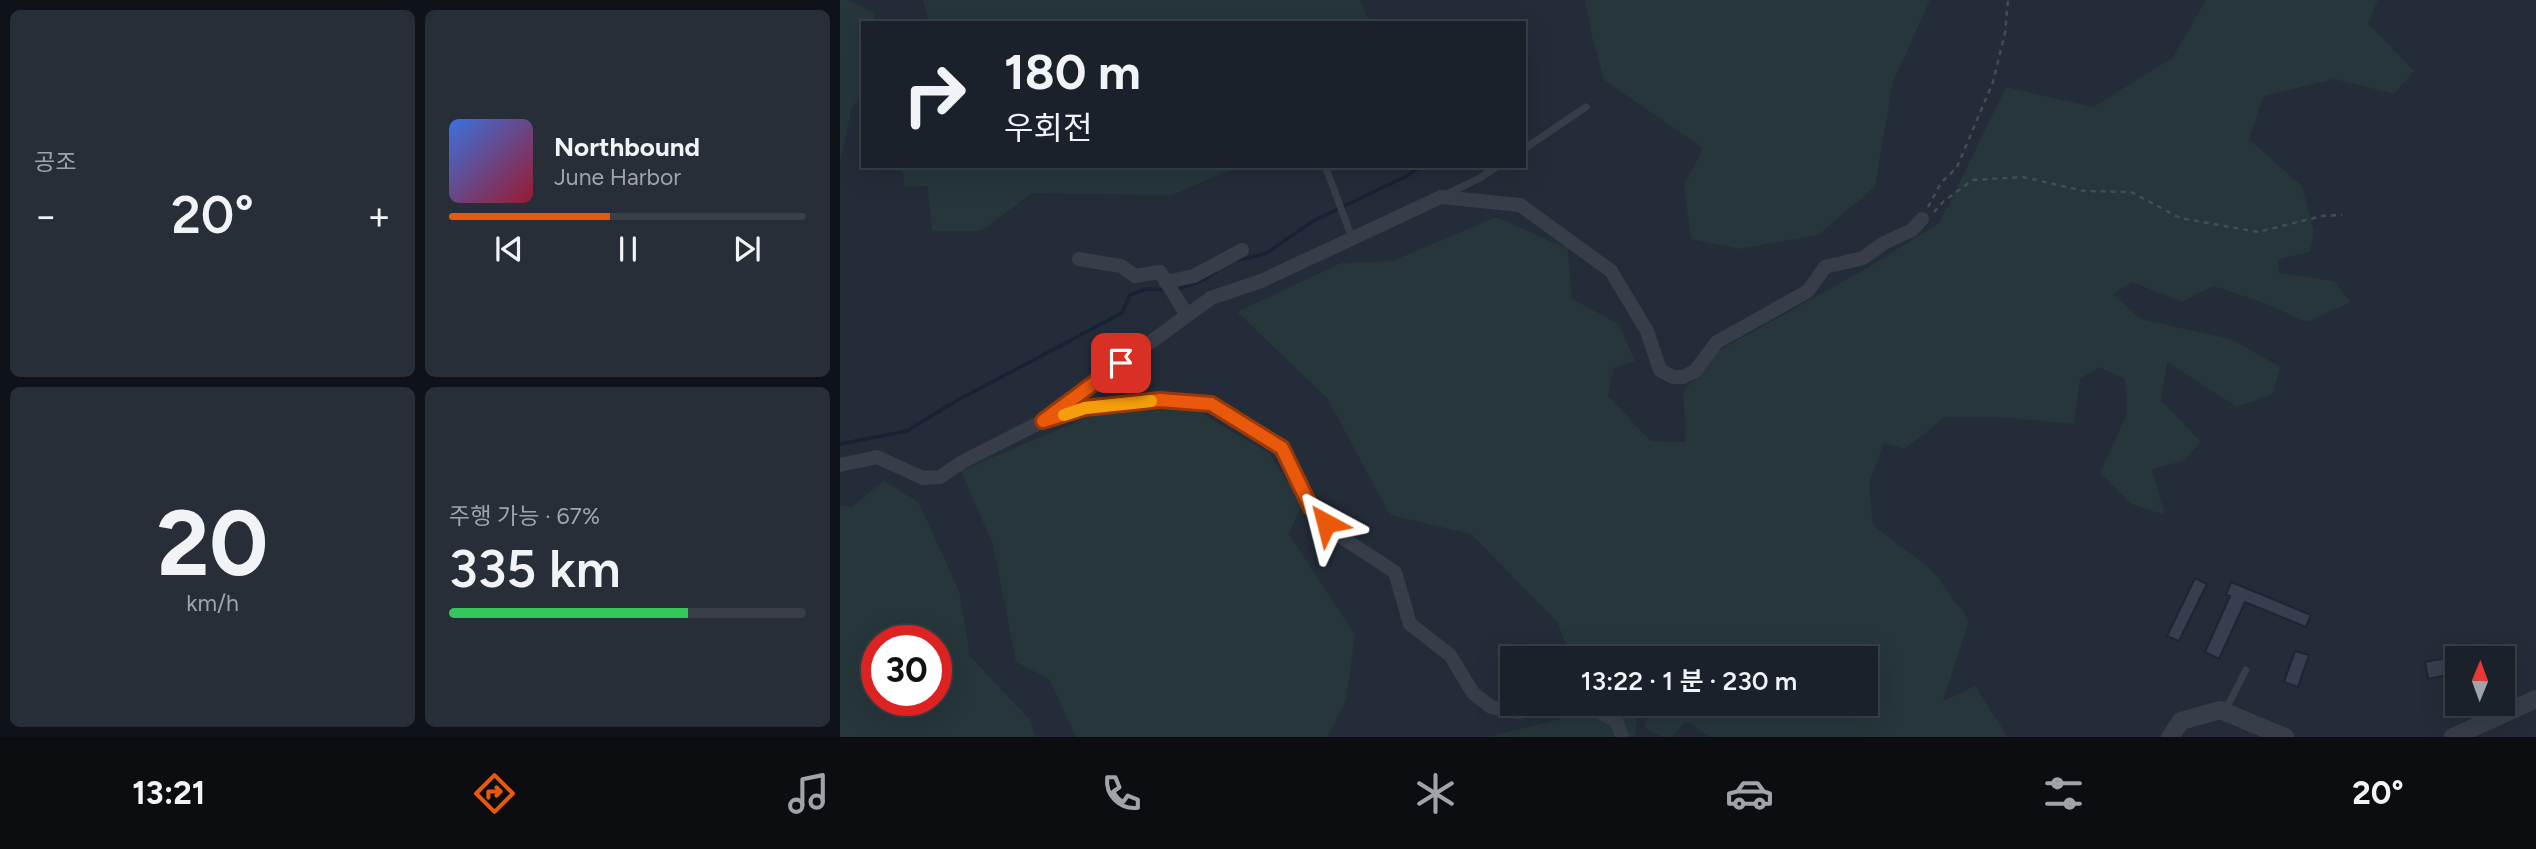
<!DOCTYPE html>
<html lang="ko">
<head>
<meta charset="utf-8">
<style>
  body { margin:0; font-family:Figtree,"Noto Sans KR",sans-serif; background:#282e37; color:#f1f3f6; height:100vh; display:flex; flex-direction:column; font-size:26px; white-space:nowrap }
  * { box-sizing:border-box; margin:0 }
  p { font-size:23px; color:#a0a3a9 }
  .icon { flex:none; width:38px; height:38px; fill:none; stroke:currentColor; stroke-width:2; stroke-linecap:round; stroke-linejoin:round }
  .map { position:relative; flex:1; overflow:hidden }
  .panel { display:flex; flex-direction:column; gap:10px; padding:10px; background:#0f1218; width:840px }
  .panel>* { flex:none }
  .hud { position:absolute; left:21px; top:21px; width:665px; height:147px; border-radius:0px; box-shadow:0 7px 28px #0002,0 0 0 2px #393e47; background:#1b212b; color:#f1f3f6; overflow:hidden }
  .needle { width:46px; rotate:1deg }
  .controls { position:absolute; left:1605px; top:646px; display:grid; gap:14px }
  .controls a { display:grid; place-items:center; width:70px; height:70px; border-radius:0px; background:#1b212b; box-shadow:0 7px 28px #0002,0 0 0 2px #393e47; font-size:35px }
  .speed { position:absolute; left:21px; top:625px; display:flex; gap:14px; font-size:35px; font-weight:700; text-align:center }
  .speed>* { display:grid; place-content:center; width:91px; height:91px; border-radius:50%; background:#1b212b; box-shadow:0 7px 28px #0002,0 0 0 2px #393e47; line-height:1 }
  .speed .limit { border:10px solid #d22; background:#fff; color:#111 }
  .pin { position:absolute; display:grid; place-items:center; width:60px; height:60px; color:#fff; margin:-30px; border-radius:14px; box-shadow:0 4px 10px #0006 }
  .me { position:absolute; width:77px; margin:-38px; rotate:322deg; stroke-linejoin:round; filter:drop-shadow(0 0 5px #0008) }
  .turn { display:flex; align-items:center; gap:24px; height:147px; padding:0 28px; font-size:32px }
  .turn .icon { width:91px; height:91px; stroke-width:2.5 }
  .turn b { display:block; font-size:49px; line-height:60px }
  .big { font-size:52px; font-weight:600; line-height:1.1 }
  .panel .card { flex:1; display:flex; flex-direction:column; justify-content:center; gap:10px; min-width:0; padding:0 24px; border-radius:10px; background:#282e37 }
  .panel .dial { align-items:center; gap:0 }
  .dial b { font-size:91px; line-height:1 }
  .song { display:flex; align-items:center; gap:21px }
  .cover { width:84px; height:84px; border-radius:10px; background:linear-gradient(135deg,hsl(220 70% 55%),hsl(350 70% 35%)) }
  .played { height:7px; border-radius:4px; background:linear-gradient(90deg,#ea580c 45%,#393e47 45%) }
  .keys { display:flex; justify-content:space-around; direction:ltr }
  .heat { display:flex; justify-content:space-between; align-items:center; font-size:38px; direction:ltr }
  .charge { height:10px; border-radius:5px; background:linear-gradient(90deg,#34c759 67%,#393e47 0) }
  .panel .tiles { flex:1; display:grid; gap:10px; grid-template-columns:repeat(2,1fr) }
  .trip { position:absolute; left:660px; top:646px; width:378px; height:70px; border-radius:0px; background:#1b212b; box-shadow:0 7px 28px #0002,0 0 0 2px #393e47; font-weight:600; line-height:70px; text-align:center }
  .dock { display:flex; height:112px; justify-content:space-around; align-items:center; background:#0b0d11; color:#a0a3a9 }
  .dock .icon { width:49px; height:49px }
  .dock .on { color:#ea580c }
  .dock b { font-size:32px; color:#f1f3f6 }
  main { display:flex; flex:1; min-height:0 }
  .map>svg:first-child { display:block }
  .green { fill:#26363a; fill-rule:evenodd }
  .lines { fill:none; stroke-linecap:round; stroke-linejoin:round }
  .stream { stroke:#182236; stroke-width:3.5 }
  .building { fill:#363f50; stroke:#1f2530; stroke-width:2 }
  .path { stroke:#3f4f52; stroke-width:2.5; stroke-dasharray:5 5; stroke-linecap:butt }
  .service { stroke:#383e49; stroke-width:7 }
  .minor { stroke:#383e49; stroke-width:14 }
  .tertiary { stroke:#383e49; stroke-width:18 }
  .route-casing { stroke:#983908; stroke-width:18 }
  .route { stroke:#ea580c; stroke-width:12 }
  .slow { stroke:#f59e0b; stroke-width:12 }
</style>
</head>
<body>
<main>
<section class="panel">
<div class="tiles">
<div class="card"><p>공조</p>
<div class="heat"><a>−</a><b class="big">20°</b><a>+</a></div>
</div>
<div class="card">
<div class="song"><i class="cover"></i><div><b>Northbound</b><p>June Harbor</p></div></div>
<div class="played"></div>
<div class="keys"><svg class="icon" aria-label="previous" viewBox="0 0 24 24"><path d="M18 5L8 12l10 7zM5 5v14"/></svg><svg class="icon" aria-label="pause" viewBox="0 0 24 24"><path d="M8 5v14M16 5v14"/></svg><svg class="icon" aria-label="next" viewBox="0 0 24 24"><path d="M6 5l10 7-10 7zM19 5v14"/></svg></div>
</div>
<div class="card dial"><b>20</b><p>km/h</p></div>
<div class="card"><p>주행 가능 · 67%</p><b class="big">335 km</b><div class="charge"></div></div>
</div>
</section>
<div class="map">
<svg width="1696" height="737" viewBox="0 0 1696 737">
  <rect width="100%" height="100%" fill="#242c39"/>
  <!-- green -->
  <g class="green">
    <polygon points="0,0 8,0 35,13 34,23 23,23 23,94 12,108 0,161"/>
    <polygon points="83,0 520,0 527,17 537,23 89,23"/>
    <polygon points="745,0 1090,0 1053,82 1035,187 978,235 900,249 851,239 844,185 863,148 764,80 752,36"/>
    <polygon points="1366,0 1538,0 1528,23 1574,71 1554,94 1494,79 1424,96 1409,139 1462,186 1474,232 1470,252 1438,259 1439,273 1494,281 1511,302 1467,322 1416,300 1373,286 1342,302 1292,282 1273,294 1301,319 1391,339 1440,367 1433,394 1397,407 1327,362 1321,400 1361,442 1343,461 1312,469 1325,515 1291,504 1260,473 1287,414 1285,379 1259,367 1240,379 1234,424 1158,417 1105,417 1065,449 1044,443 1029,483 1033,525 1091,569 1129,620 1103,701 1135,686 1168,737 870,737 846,721 832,737 823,737 804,728 813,704 1026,704 1026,658 731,658 717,622 631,534 550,515 487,398 397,312 501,263 552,261 656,217 728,249 732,299 779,324 795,361 774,368 768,396 811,441 846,442 843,392 880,350 1029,267 1100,222 1166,87 1253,107 1332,58"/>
    <polygon points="61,166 400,166 332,195 192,193 141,231 92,231 88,186 65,187"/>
    <polygon points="352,408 429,453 462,504 449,534 515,635 506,701 487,737 236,737 209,679 176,662 153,545 121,471 255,414"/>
    <path d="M 44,480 L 79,503 L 119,591 L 130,656 L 191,721 L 195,737 L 0,737 L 0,505 L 12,507 ZM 37,640 L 96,640 L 96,700 L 37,700 Z"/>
    <polygon points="737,704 799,704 795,737 646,737 734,716"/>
  </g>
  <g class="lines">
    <!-- stream -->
    <g class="stream">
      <polyline points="398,260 425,254 473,221 567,176 581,166"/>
      <polyline points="335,290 359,282 376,272"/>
      <polyline points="0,444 67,431 116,401 282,313 290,295 306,289 327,290"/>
    </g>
  </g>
  <!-- building -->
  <g class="building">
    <polygon points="1355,578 1367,584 1339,641 1327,636"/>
    <polygon points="1391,582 1471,615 1466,627 1405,602 1379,659 1365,652 1390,596 1386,595"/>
    <polygon points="1455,651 1469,655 1458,687 1444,682"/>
    <polygon points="1617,656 1617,673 1588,679 1585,662"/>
  </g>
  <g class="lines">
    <!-- path -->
    <g class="path">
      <polyline points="1088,207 1101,183 1117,167 1153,82 1165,33 1168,0"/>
      <polyline points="1094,212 1104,201 1133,180 1183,177 1244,191 1291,192 1340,218 1418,232 1482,216 1502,215"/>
    </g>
    <!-- service -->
    <g class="service">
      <polyline points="684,149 746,107"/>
      <polyline points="486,168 512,238"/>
      <polyline points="605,195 640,178 658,166"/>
      <polyline points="1385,711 1406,670"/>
    </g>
    <!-- minor -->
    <g class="minor">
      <polyline points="239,259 281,266 295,276 320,272 347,315"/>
      <polyline points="326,282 354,276 402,250"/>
      <polyline points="211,418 245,408 320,400 371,404 442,448 471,508 501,537 555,572 570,624 610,655 633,693 651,707 678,712 724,706 753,709 776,720 782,737"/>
      <polyline points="0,465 37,457 83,478 100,477 122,462 203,421 371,298 421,281 601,197 680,205 771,271 807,331 820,370 833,377 843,377 855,371 877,342 968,291 985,267 1023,258 1044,243 1072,230 1082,219"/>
    </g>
    <!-- tertiary -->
    <g class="tertiary">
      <polyline points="1330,737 1341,721 1380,710 1445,737"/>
      <polyline points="1613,737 1696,699"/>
    </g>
  </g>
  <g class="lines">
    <!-- route casing -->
    <g class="route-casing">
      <polyline id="route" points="281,363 203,421 245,408 320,400 371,404 442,448 471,508 486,523"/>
    </g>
    <!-- route -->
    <use href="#route" class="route"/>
    <!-- slow -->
    <polyline class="slow" points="224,415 245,408 311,401"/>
  </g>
</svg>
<div class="controls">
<a><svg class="needle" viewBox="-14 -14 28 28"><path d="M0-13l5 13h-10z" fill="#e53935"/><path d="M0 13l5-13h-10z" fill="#a0a3a9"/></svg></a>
</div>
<div class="speed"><div class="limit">30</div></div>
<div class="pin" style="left:281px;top:363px;background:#d93025"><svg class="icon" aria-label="arrive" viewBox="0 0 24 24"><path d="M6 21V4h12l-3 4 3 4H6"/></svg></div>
<svg class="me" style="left:486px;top:523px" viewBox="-20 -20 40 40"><path d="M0-17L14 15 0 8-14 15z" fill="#ea580c" stroke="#fff" stroke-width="4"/></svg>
<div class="trip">13:22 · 1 분 · 230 m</div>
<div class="hud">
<div class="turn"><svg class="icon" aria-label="right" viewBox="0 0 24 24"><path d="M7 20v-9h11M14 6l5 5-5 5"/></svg><div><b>180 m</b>우회전</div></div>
</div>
</div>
</main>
<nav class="dock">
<b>13:21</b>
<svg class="icon on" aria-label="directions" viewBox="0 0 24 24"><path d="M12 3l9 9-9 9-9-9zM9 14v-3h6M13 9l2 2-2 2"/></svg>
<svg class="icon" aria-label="music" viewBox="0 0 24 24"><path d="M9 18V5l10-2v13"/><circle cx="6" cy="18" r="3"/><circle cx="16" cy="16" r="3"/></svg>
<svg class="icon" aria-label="phone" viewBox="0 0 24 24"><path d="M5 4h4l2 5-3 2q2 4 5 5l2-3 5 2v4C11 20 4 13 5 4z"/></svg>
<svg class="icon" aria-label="climate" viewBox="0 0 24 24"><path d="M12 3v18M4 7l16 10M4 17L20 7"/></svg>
<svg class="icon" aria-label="car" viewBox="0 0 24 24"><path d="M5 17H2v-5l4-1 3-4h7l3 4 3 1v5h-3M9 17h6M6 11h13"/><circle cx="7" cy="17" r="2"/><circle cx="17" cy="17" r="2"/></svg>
<svg class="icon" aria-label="filters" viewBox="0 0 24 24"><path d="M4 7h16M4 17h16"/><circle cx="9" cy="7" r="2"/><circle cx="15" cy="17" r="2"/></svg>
<b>20°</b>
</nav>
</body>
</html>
